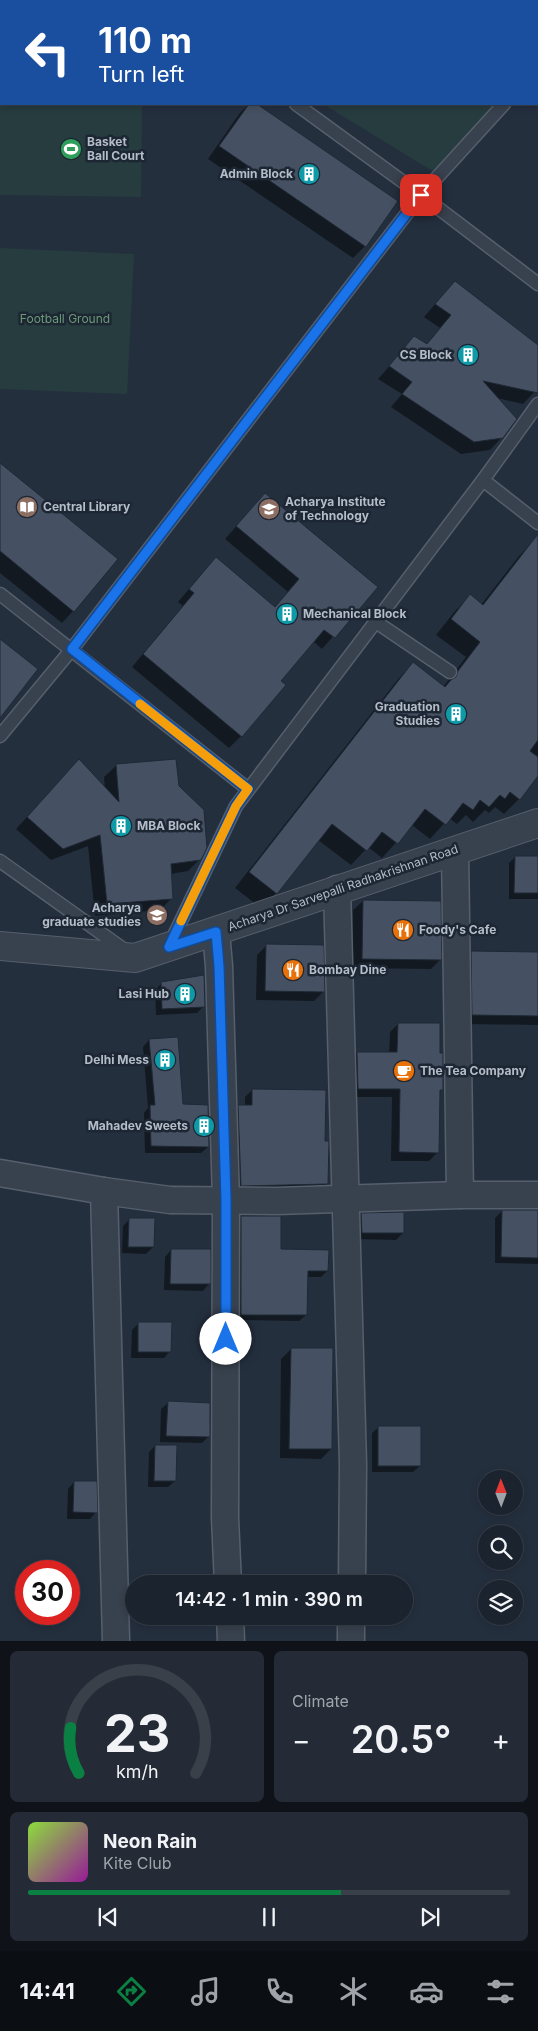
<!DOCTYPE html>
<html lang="en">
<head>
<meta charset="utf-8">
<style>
  body { margin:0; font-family:Inter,sans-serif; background:#242b36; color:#f1f3f6; height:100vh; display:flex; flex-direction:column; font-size:19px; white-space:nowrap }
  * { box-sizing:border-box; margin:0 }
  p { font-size:16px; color:#a0a4aa }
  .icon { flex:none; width:28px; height:28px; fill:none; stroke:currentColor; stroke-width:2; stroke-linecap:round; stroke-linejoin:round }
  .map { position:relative; height:1641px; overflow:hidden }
  .drawer { display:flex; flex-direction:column; gap:10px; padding:10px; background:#0f1319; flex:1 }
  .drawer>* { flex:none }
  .guide { position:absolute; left:0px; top:0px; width:539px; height:105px; box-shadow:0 2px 8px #0003,0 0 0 1px #39404a; background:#1a4fa0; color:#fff; overflow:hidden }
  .needle { width:32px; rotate:359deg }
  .tools { position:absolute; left:478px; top:1470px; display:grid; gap:10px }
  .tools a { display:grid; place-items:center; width:45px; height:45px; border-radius:50%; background:#1b232e; box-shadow:0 2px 8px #0003,0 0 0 1px #39404a; font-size:25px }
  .speed { position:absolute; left:15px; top:1560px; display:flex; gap:10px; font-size:25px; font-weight:700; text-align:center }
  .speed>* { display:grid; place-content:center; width:65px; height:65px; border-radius:50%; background:#1b232e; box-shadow:0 2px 8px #0003,0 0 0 1px #39404a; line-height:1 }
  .speed .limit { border:8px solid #d22; background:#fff; color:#111 }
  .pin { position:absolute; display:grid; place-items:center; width:42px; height:42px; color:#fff; margin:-21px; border-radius:10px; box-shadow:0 2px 8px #0006 }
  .me { position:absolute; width:55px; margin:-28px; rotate:0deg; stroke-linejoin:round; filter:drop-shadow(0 0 4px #0008) }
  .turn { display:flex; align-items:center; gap:18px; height:105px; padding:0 15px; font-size:22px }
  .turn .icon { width:65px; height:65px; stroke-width:2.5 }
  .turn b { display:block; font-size:35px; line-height:42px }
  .big { font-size:38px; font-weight:600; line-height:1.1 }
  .drawer .card { flex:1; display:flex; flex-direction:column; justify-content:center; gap:8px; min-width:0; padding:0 18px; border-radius:8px; background:#242b36 }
  .drawer .dial { align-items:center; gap:0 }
  .dial svg { height:130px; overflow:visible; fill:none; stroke:#39404a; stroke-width:7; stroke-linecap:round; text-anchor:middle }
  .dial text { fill:#f1f3f6; stroke:none }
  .song { display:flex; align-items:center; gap:15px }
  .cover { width:60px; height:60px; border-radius:8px; background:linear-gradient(135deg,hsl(90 70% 55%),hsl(300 70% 35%)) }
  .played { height:5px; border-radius:2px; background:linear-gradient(90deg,#0b8043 65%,#39404a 65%) }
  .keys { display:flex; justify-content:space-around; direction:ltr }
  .heat { display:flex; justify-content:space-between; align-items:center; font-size:28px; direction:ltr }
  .drawer .tiles { flex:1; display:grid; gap:10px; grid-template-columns:1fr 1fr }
  .card:last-child { grid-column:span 2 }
  .trip { position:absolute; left:125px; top:1575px; width:288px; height:50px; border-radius:25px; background:#1b232e; box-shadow:0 2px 8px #0003,0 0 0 1px #39404a; font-weight:600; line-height:50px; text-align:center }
  .tabs { display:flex; height:80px; justify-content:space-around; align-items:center; background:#0b0e12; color:#a0a4aa }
  .tabs .icon { width:35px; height:35px }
  .tabs .on { color:#0b8043 }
  .tabs b { font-size:22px; color:#f1f3f6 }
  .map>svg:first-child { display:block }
  .green { fill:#263c3f }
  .shadow { fill:#0007 }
  .building { fill:#455162; stroke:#1f2835 }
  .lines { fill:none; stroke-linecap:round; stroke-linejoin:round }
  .service-casing { stroke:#565f6c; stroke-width:15 }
  .minor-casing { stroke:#565f6c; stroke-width:29 }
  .tertiary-casing { stroke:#565f6c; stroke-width:30 }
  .service { stroke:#38414e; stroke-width:12 }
  .minor { stroke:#38414e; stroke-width:26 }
  .tertiary { stroke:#38414e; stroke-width:28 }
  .route-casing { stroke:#114b97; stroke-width:12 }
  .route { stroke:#1a73e8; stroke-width:9 }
  .slow { stroke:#f59e0b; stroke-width:9 }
  .labels { text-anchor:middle; stroke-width:5; stroke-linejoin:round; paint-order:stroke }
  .poi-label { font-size:12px; font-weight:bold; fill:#b4bcc9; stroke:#1d2633; text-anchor:start }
  .park-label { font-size:12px; fill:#6b9a76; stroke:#1d2633 }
  .street-label { font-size:12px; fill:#b4bcc9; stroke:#1d2633 }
</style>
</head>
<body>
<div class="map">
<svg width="538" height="1641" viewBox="0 0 538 1641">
  <rect width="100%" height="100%" fill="#242f3e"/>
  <!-- green -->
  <g class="green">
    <polygon points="153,0 538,0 538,54 538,1"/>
    <polygon points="0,43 1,104 142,104 141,197 0,195"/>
    <polygon points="323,104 500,104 444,178"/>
    <polygon points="0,248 134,254 127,394 0,389"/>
  </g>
  <!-- shadow -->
  <g class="shadow">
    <polygon points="249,104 254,104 397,201 365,246 353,258 208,159 239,114"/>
    <polygon points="443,295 538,346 538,388 523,404 497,398 502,437 490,450 461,454 391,407 402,394 378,379 414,338 426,345 440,328 424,317"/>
    <polygon points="0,464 73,611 62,623 0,573"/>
    <polygon points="265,494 376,587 322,649 313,641 279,681 241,736 229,748 132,667 183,606 178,602 204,571 274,608 288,592 225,539"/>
    <polygon points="534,541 538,544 538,774 519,799 504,814 495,807 489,813 485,810 473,822 466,815 457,824 449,818 430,839 412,825 382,858 368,847 351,865 318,840 276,893 261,908 235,888 399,678 414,663 443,687 466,657 436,635 455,611 470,596 481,605 519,556"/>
    <polygon points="117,765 178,786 200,859 188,871 170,874 172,898 160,910 95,916 88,846 51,860 16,829 67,773 105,789 104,777"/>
    <polygon points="515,857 538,857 538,899 509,899 509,863"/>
    <polygon points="363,901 440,960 431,969 353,968 353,910"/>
    <polygon points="267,945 324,991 314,1001 256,1000 257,955"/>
    <polygon points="472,952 538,953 538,1025 463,1024 462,962"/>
    <polygon points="162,983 204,1006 197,1013 156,1015 155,990"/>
    <polygon points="398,1024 438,1054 442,1089 438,1093 438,1152 429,1161 391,1161 392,1097 350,1097 349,1062 357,1053 389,1054 390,1032"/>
    <polygon points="149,1040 182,1106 208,1147 201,1153 145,1153 144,1113 148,1108 143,1047"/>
    <polygon points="252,1090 324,1142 327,1184 320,1191 234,1192 232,1113 239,1106 245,1106 245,1097"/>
    <polygon points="502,1211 538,1211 538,1264 495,1263 495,1218"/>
    <polygon points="362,1214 403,1233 396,1240 355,1239 355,1221"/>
    <polygon points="241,1217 279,1250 327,1271 321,1277 307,1277 306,1315 299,1321 235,1320 235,1223"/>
    <polygon points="130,1219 153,1247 146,1254 122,1253 123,1226"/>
    <polygon points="171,1250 209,1284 203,1291 164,1290 165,1257"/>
    <polygon points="139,1323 170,1351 164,1358 131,1358 132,1330"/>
    <polygon points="291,1349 331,1449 321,1459 280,1458 281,1359"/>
    <polygon points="168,1403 209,1436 202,1443 160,1442 161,1409"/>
    <polygon points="379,1427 420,1466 413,1472 372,1472 372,1433"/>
    <polygon points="155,1446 175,1481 168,1487 148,1487 149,1452"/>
    <polygon points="74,1482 96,1512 90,1519 67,1519 68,1489"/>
  </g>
  <!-- building -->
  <g class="building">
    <polygon points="249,104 257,104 398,201 366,247 219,146"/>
    <polygon points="455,281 538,345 538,393 483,381 517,419 503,438 474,442 402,394 412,382 389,366 414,336 427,344 451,315 435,304"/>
    <polygon points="0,463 118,559 74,612 0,551"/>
    <polygon points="265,493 378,587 335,638 324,630 281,681 286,685 242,737 143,654 194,593 189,589 216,557 275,607 299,579 236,526"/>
    <polygon points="538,534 538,740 530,751 538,757 538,776 520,800 510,792 505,799 500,795 489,807 480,800 473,810 463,803 446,825 425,809 398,844 382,832 367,851 332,824 277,894 249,872 413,662 445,687 451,680 456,677 458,671 480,642 451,619 470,594 483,605"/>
    <polygon points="0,639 38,669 0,718"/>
    <polygon points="79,759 119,802 116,764 176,759 179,786 204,810 207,848 201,860 171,864 173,899 107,904 100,835 63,849 27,817"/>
    <polygon points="515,856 538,856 538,893 514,893"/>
    <polygon points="363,900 441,901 442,960 362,959"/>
    <polygon points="266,944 324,945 325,992 265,991"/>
    <polygon points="471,951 538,952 538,1016 472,1015"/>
    <polygon points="204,975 205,1007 162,1009 161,982"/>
    <polygon points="398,1023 440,1023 440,1053 443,1053 443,1090 440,1090 439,1153 399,1152 400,1089 358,1089 357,1052 397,1052"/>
    <polygon points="178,1037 183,1104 208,1105 209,1147 151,1146 150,1105 155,1105 149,1039"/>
    <polygon points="252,1089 326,1090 325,1141 329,1141 328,1184 241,1186 238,1105 252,1105"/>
    <polygon points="502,1210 538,1210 538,1258 501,1257"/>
    <polygon points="404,1212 404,1233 362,1233 361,1213"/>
    <polygon points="241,1216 281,1216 281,1249 329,1250 328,1271 308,1271 307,1315 241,1315"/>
    <polygon points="129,1218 155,1218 154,1247 128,1247"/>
    <polygon points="171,1249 211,1249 211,1284 170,1284"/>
    <polygon points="138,1322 172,1322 171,1352 138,1352"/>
    <polygon points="291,1348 333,1348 332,1449 289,1449"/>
    <polygon points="168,1401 210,1403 210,1437 166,1436"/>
    <rect x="378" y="1426" width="43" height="40"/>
    <polygon points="155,1445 177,1445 176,1481 154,1481"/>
    <polygon points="74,1481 97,1481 98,1513 73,1512"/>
  </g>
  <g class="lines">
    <!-- service casing -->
    <g class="service-casing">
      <g id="service">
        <polyline points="153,0 154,1"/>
        <polyline points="296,104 421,195 538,284"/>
        <polyline points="483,480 538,523"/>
        <polyline points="0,594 248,789"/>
        <polyline points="376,622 450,672"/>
        <polyline points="0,736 72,649 421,195 504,104"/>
        <polyline points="0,861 126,951"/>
        <polyline points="170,944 236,806 483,480 538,404"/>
      </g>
    </g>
    <!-- minor casing -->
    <g class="minor-casing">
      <g id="minor">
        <polyline points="455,851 460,1195"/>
        <polyline points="337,889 353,1464 352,1584"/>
        <polyline points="216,932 219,966 226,1200 225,1518 228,1584"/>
        <polyline points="0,1173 104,1191 170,1200 276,1201 460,1195 538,1195"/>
        <polyline points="104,1191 116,1641"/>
        <polyline points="230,1616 231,1641"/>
        <polyline points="351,1641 351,1616"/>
      </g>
    </g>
    <!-- tertiary casing -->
    <g class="tertiary-casing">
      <polyline id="tertiary" points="0,946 135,958 538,823"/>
    </g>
    <!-- service -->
    <use href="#service" class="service"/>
    <!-- minor -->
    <use href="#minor" class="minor"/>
    <!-- tertiary -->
    <use href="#tertiary" class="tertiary"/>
  </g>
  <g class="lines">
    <!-- route casing -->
    <g class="route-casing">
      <polyline id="route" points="226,1339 226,1200 219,966 216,932 169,947 236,806 248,789 72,649 421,195"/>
    </g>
    <!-- route -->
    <use href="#route" class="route"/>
    <!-- slow -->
    <polyline class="slow" points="140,704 248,789 236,806 181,921"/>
  </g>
  <!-- icons -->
  <defs>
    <g id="stadium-disc" transform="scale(1.125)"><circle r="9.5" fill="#2e9e5b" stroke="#1d2633"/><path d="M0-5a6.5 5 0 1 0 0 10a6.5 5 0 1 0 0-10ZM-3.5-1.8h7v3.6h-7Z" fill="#fff"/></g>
    <g id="building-disc" transform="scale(1.125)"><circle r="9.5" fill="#0f9aa8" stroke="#1d2633"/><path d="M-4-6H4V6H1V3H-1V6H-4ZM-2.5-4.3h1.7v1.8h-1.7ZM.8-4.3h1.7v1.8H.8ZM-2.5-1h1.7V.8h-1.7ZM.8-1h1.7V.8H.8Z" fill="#fff"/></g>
    <g id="library-disc" transform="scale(1.125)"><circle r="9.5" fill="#8d6e63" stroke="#1d2633"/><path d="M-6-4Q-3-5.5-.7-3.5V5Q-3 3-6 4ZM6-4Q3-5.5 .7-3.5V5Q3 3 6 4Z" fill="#fff"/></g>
    <g id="university-disc" transform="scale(1.125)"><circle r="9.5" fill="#8d6e63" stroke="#1d2633"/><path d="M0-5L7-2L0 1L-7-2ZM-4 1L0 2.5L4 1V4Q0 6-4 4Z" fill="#fff"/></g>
    <g id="restaurant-disc" transform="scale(1.125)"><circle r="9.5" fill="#e8710a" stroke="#1d2633"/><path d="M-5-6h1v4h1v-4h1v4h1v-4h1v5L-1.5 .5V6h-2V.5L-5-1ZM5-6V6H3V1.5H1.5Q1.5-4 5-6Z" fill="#fff"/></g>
    <g id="cafe-disc" transform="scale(1.125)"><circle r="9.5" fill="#e8710a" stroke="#1d2633"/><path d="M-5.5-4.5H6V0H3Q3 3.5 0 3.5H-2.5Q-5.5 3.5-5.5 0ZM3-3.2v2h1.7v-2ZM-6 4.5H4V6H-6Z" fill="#fff"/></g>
  </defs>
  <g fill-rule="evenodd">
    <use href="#stadium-disc" x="71" y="149"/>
    <use href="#building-disc" x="309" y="174"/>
    <use href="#building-disc" x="468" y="355"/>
    <use href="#library-disc" x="27" y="507"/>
    <use href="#university-disc" x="269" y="509"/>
    <use href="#building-disc" x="287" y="614"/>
    <use href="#building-disc" x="456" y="714"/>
    <use href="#building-disc" x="121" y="826"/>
    <use href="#university-disc" x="157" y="915"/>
    <use href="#restaurant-disc" x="403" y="930"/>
    <use href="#restaurant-disc" x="293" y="970"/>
    <use href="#building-disc" x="185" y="994"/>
    <use href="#building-disc" x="165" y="1060"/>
    <use href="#cafe-disc" x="404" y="1071"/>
    <use href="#building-disc" x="204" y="1126"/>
  </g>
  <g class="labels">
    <!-- poi labels -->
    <g class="poi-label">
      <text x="87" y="146">Basket<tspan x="87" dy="14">Ball Court</tspan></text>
      <text x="293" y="178" text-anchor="end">Admin Block</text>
      <text x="452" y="359" text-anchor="end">CS Block</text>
      <text x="285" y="506">Acharya Institute<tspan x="285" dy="14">of Technology</tspan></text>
      <text x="43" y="511">Central Library</text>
      <text x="303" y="618">Mechanical Block</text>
      <text x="440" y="711" text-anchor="end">Graduation<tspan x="440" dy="14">Studies</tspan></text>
      <text x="137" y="830">MBA Block</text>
      <text x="141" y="912" text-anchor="end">Acharya<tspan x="141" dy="14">graduate studies</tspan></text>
      <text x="419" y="934">Foody's Cafe</text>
      <text x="309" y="974">Bombay Dine</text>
      <text x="169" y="998" text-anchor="end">Lasi Hub</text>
      <text x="149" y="1064" text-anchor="end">Delhi Mess</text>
      <text x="420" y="1075">The Tea Company</text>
      <text x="188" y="1130" text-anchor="end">Mahadev Sweets</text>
    </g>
    <!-- park labels -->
    <g class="park-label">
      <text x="65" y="323">Football Ground</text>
    </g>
    <!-- street labels -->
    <g class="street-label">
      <text transform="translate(343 888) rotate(-19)" y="4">Acharya Dr Sarvepalli Radhakrishnan Road</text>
    </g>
  </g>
</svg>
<div class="tools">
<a><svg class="needle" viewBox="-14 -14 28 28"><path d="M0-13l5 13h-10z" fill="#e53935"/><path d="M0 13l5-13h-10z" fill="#a0a4aa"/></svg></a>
<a><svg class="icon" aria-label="search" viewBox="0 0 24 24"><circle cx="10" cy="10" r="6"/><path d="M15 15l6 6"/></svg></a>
<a><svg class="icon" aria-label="layers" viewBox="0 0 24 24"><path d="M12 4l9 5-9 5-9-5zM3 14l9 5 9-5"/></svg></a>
</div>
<div class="speed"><div class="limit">30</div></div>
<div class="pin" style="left:421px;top:195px;background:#d93025"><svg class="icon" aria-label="arrive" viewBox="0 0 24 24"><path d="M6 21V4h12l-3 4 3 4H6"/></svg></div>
<svg class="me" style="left:226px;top:1339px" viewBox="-20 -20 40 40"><circle r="19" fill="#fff"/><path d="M0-13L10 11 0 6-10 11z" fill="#1a73e8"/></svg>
<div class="trip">14:42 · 1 min · 390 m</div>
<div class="guide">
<div class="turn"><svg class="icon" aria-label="left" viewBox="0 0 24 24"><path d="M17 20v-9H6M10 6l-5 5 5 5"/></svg><div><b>110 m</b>Turn left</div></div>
</div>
</div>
<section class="drawer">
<div class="tiles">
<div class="card dial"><svg viewBox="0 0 100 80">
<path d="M14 69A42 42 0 1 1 86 69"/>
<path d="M14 69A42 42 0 0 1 9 41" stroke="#0b8043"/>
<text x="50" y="56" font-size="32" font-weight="700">23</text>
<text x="50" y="72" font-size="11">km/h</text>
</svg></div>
<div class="card"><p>Climate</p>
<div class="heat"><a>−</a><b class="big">20.5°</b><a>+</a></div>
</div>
<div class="card">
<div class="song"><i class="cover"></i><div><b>Neon Rain</b><p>Kite Club</p></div></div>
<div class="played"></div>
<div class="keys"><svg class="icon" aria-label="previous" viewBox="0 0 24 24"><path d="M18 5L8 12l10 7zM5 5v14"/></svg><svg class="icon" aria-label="pause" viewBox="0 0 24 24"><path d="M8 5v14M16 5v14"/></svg><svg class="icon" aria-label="next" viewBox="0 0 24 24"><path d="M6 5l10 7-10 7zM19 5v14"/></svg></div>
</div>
</div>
</section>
<nav class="tabs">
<b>14:41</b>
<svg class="icon on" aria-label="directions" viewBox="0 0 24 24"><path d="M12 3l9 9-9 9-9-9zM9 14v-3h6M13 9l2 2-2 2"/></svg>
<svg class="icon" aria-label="music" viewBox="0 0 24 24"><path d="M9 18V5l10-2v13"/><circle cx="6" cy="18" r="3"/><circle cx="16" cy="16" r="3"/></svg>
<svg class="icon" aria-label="phone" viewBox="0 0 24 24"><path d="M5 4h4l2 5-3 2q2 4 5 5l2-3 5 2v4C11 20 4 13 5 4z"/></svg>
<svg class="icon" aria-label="climate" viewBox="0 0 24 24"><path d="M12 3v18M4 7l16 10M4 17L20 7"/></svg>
<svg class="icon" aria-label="car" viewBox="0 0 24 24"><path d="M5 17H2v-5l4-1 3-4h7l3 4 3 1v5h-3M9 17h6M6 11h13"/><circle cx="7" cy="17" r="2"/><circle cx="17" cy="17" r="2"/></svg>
<svg class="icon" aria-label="filters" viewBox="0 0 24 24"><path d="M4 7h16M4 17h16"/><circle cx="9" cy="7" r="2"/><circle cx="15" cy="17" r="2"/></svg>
</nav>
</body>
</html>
